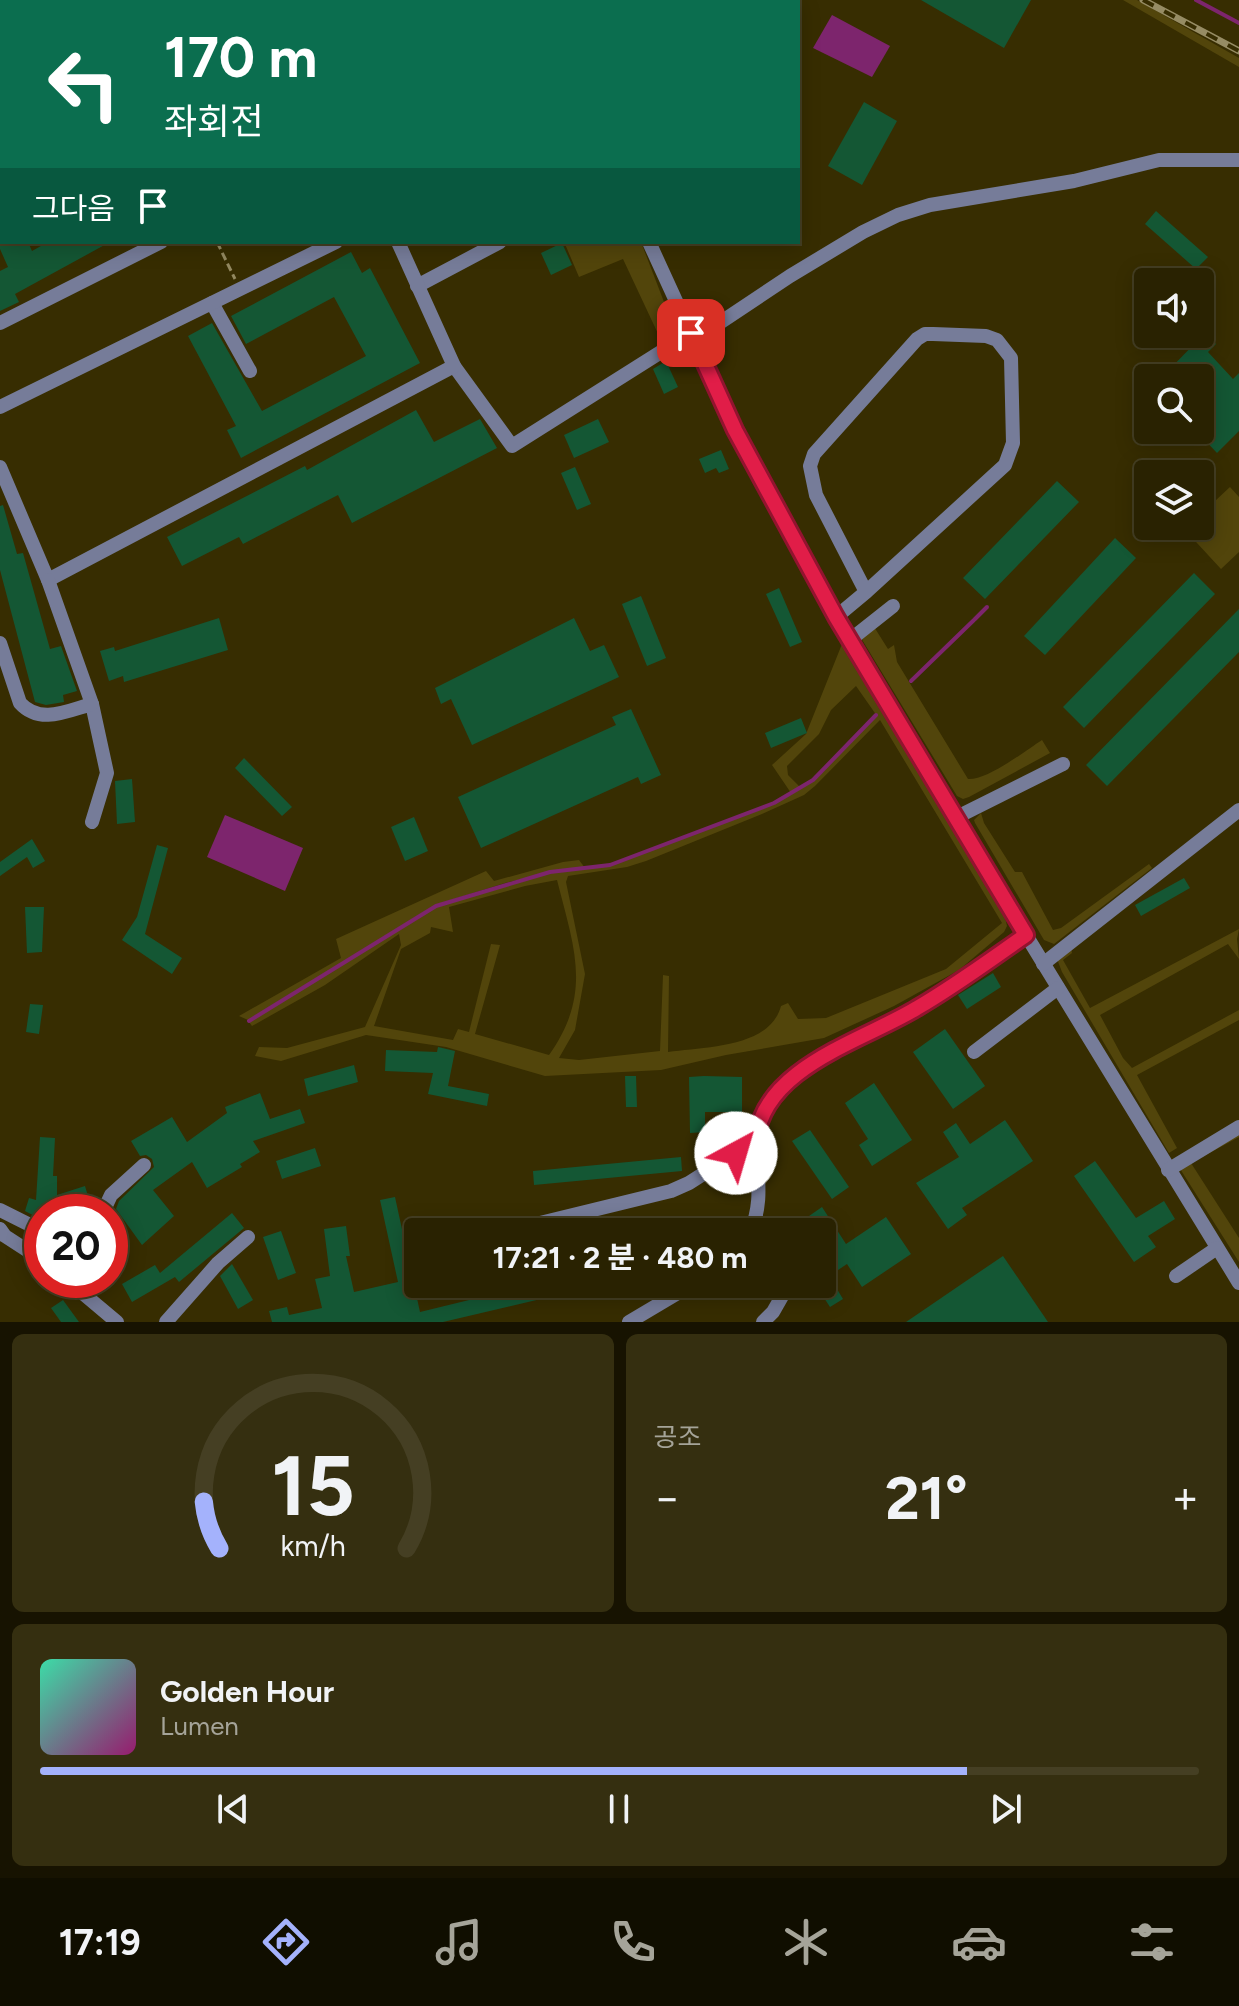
<!DOCTYPE html>
<html lang="ko">
<head>
<meta charset="utf-8">
<style>
  body { margin:0; font-family:Figtree,"Noto Sans KR",sans-serif; background:#352f10; color:#f1f3f6; height:100vh; display:flex; flex-direction:column; font-size:30px; white-space:nowrap }
  * { box-sizing:border-box; margin:0 }
  p { font-size:26px; color:#a5a499 }
  .icon { flex:none; width:44px; height:44px; fill:none; stroke:currentColor; stroke-width:2; stroke-linecap:round; stroke-linejoin:round }
  .map { position:relative; height:1322px; overflow:hidden }
  .details { display:flex; flex-direction:column; gap:12px; padding:12px; background:#171301; flex:1 }
  .details>* { flex:none }
  .guide { position:absolute; left:0px; top:0px; width:800px; height:244px; box-shadow:0 4px 20px #0003,0 0 0 2px #453f23; background:#0b6e4f; color:#fff; overflow:hidden }
  .tools { position:absolute; left:1134px; top:268px; display:grid; gap:16px }
  .tools a { display:grid; place-items:center; width:80px; height:80px; border-radius:8px; background:#292201; box-shadow:0 4px 20px #0003,0 0 0 2px #453f23; font-size:40px }
  .speed { position:absolute; left:24px; top:1194px; display:flex; gap:16px; font-size:40px; font-weight:700; text-align:center }
  .speed>* { display:grid; place-content:center; width:104px; height:104px; border-radius:50%; background:#292201; box-shadow:0 4px 20px #0003,0 0 0 2px #453f23; line-height:1 }
  .speed .limit { border:12px solid #d22; background:#fff; color:#111 }
  .pin { position:absolute; display:grid; place-items:center; width:68px; height:68px; color:#fff; margin:-34px; border-radius:16px; box-shadow:0 4px 12px #0006 }
  .me { position:absolute; width:88px; margin:-44px; rotate:39deg; stroke-linejoin:round; filter:drop-shadow(0 0 6px #0008) }
  .turn { display:flex; align-items:center; gap:28px; height:168px; padding:0 32px; font-size:36px }
  .turn .icon { width:104px; height:104px; stroke-width:2.5 }
  .turn b { display:block; font-size:56px; line-height:68px }
  .then { display:flex; align-items:center; height:76px; padding:0 32px; background:#0003; gap:16px; font-size:30px }
  .big { font-size:60px; font-weight:700; line-height:1.1 }
  .details .card { flex:1; display:flex; flex-direction:column; justify-content:center; gap:12px; min-width:0; padding:0 28px; border-radius:12px; background:#352f10 }
  .details .dial { align-items:center; gap:0 }
  .dial svg { height:208px; overflow:visible; fill:none; stroke:#453f23; stroke-width:7; stroke-linecap:round; text-anchor:middle }
  .dial text { fill:#f1f3f6; stroke:none }
  .song { display:flex; align-items:center; gap:24px }
  .cover { width:96px; height:96px; border-radius:12px; background:linear-gradient(135deg,hsl(160 70% 55%),hsl(320 70% 35%)) }
  .played { height:8px; border-radius:4px; background:linear-gradient(90deg,#a4b2fc 80%,#453f23 80%) }
  .keys { display:flex; justify-content:space-around; direction:ltr }
  .heat { display:flex; justify-content:space-between; align-items:center; font-size:44px; direction:ltr }
  .details .tiles { flex:1; display:grid; gap:12px; grid-template-columns:1fr 1fr }
  .card:last-child { grid-column:span 2 }
  .trip { position:absolute; left:404px; top:1218px; width:432px; height:80px; border-radius:8px; background:#292201; box-shadow:0 4px 20px #0003,0 0 0 2px #453f23; font-weight:700; line-height:80px; text-align:center }
  .dock { display:flex; height:128px; justify-content:space-around; align-items:center; background:#100e00; color:#a5a499 }
  .dock .icon { width:56px; height:56px }
  .dock .on { color:#a4b2fc }
  .dock b { font-size:36px; color:#f1f3f6 }
  .map>svg:first-child { display:block }
  .green { fill:#52450b; fill-rule:evenodd }
  .water { fill:#7d256d }
  .lines { fill:none; stroke-linecap:round; stroke-linejoin:round }
  .stream { stroke:#7d256d; stroke-width:4 }
  .building { fill:#145734 }
  .path { stroke:#938960; stroke-width:3; stroke-dasharray:8 4; stroke-linecap:butt }
  .minor { stroke:#767c99; stroke-width:14 }
  .rail-casing { stroke:#968c64; stroke-width:7 }
  .rail { stroke:#372d01; stroke-width:4; stroke-dasharray:12; stroke-linecap:butt }
  .route-casing { stroke:#92132f; stroke-width:20 }
  .route { stroke:#e11d48; stroke-width:14 }
</style>
</head>
<body>
<div class="map">
<svg width="1239" height="1322" viewBox="0 0 1239 1322">
  <rect width="100%" height="100%" fill="#372d01"/>
  <!-- green -->
  <g class="green">
    <polygon points="1123,0 1137,0 1239,58 1239,67"/>
    <polygon points="569,242 641,242 674,328 660,338 623,259 579,277 565,244"/>
    <polygon points="1230,487 1239,497 1239,552 1221,569 1185,530 1189,526 1200,526 1200,515"/>
    <path d="M 871,622 L 888,649 L 894,645 L 897,662 L 968,779 C 988,780 1025,751 1042,740 L 1050,753 L 969,797 L 963,799 L 957,796 L 861,638 Z"/>
    <path d="M 842,644 L 920,769 L 1005,917 L 1007,926 L 1004,932 L 959,970 L 894,1006 L 824,1038 L 726,1055 L 661,1070 L 545,1076 L 446,1047 L 366,1035 L 281,1061 L 255,1056 L 259,1047 L 287,1048 L 365,1027 L 401,945 L 399,934 L 325,985 L 252,1026 L 249,1022 L 436,907 L 550,873 L 610,866 L 775,804 L 814,781 L 877,716 L 856,686 L 831,710 L 819,734 L 787,766 L 788,775 L 801,788 L 791,793 L 772,765 L 806,734 ZM 880,720 L 1002,923 L 946,969 L 826,1018 L 798,1019 L 788,1003 L 781,1006 C 770,1048 704,1047 668,1052 L 669,976 L 663,975 L 660,1051 L 579,1060 L 559,1058 L 575,1030 L 585,974 L 566,882 L 568,876 L 627,867 L 646,861 L 762,814 L 804,795 L 815,786 ZM 557,880 C 574,948 593,993 549,1055 L 475,1034 L 500,945 L 491,944 L 469,1032 L 458,1029 L 453,1040 L 374,1026 L 401,949 L 430,933 L 431,927 L 453,932 L 449,907 L 525,886 Z"/>
    <polygon points="981,813 984,823 1015,872 1022,872 1053,930 1061,928 1149,864 1152,868 1054,944 1044,940 975,823 974,820"/>
    <polygon points="579,860 585,868 559,870 505,883 435,905 248,1020 239,1016 341,958 336,939 486,871 494,881 563,862"/>
    <polygon points="1239,929 1237,939 1239,959 1228,944 1100,1015 1123,1058 1132,1068 1239,1010 1239,1020 1137,1075 1177,1148 1169,1153 1062,972 1057,959 1071,947 1072,953 1063,960 1090,1008"/>
    <polygon points="1239,1125 1239,1137 1191,1163 1239,1238 1239,1262 1177,1164"/>
  </g>
  <!-- water -->
  <g class="water">
    <polygon points="832,15 890,46 872,77 813,48"/>
    <polygon points="225,815 303,848 285,891 207,857"/>
  </g>
  <g class="lines">
    <!-- stream -->
    <g class="stream">
      <polyline points="1196,0 1239,23"/>
      <polyline points="975,619 987,607"/>
      <polyline points="911,681 974,620"/>
      <polyline points="249,1021 436,906 550,872 610,865 774,803 813,780 876,715"/>
    </g>
  </g>
  <!-- building -->
  <g class="building">
    <polygon points="921,0 1031,0 1004,48"/>
    <polygon points="864,102 897,121 862,185 828,166"/>
    <polygon points="1156,211 1208,257 1196,269 1145,224"/>
    <polygon points="0,242 28,242 32,251 48,242 110,242 15,294 19,302 0,311 0,271 8,267 0,249"/>
    <polygon points="562,243 572,265 551,275 541,253"/>
    <polygon points="351,252 362,273 370,268 420,363 241,458 227,430 236,426 188,336 212,323 262,411 366,356 334,297 246,344 231,316"/>
    <polygon points="1205,333 1216,344 1208,352 1233,379 1239,373 1239,431 1217,453 1200,435 1200,410 1216,395 1192,368 1183,378 1161,378"/>
    <polygon points="666,361 678,387 664,394 653,369"/>
    <polygon points="416,410 434,442 480,419 497,448 352,523 338,495 243,544 239,537 182,566 167,537 305,466 307,470"/>
    <polygon points="598,419 609,442 574,458 564,435"/>
    <polygon points="721,450 729,469 719,473 716,468 705,473 699,459"/>
    <polygon points="575,467 591,504 577,510 561,473"/>
    <polygon points="1057,481 1079,502 985,599 963,578"/>
    <polygon points="3,505 17,554 23,553 50,649 61,646 77,691 63,695 64,702 46,705 35,702 0,570 0,506"/>
    <polygon points="1115,538 1136,558 1045,655 1024,636"/>
    <polygon points="1194,573 1215,594 1084,728 1063,707"/>
    <polygon points="779,588 802,642 790,647 766,594"/>
    <polygon points="641,596 666,658 647,666 622,604"/>
    <polygon points="1239,609 1239,652 1107,786 1086,765"/>
    <polygon points="219,618 228,650 124,682 123,676 109,681 100,651 114,647 115,651"/>
    <polygon points="574,618 590,651 604,645 619,677 472,745 451,699 441,704 435,688"/>
    <polygon points="631,709 661,775 641,784 638,777 481,848 458,797 616,725 612,717"/>
    <polygon points="801,718 807,733 771,748 765,733"/>
    <polygon points="244,758 292,807 282,816 235,768"/>
    <polygon points="132,779 135,822 117,824 115,781"/>
    <polygon points="414,817 428,851 405,861 391,827"/>
    <polygon points="32,839 45,861 33,868 27,857 0,876 0,862"/>
    <polygon points="157,845 168,848 145,934 182,958 172,974 122,940 137,917"/>
    <polygon points="1184,878 1190,888 1141,916 1135,905"/>
    <polygon points="25,907 44,907 42,952 27,953"/>
    <polygon points="993,973 1001,987 967,1009 958,995"/>
    <polygon points="30,1004 43,1005 39,1034 26,1032"/>
    <polygon points="945,1029 985,1086 953,1109 913,1052"/>
    <polygon points="438,1047 455,1051 448,1086 489,1094 487,1106 428,1094 433,1073 385,1071 386,1050 437,1052"/>
    <polygon points="354,1065 358,1082 308,1096 304,1079"/>
    <polygon points="625,1076 636,1076 637,1107 626,1107"/>
    <polygon points="704,1076 742,1077 742,1112 705,1112 705,1132 690,1133 689,1077"/>
    <polygon points="874,1083 912,1140 872,1166 859,1145 868,1139 845,1103"/>
    <polygon points="260,1093 270,1119 300,1109 305,1123 253,1141 260,1152 240,1164 242,1167 207,1188 192,1162 153,1190 174,1216 142,1245 116,1209 119,1201 154,1167 152,1159 146,1155 140,1156 131,1141 172,1117 187,1142 227,1113 225,1107"/>
    <polygon points="1005,1120 1033,1161 962,1208 967,1215 948,1229 916,1183 959,1157 943,1132 956,1123 970,1144"/>
    <polygon points="810,1130 849,1187 832,1199 792,1141"/>
    <polygon points="40,1137 55,1138 53,1176 57,1176 57,1195 85,1186 90,1203 87,1205 89,1212 42,1212 42,1220 25,1211 29,1198 36,1200"/>
    <polygon points="315,1148 321,1166 282,1179 276,1161"/>
    <polygon points="681,1157 682,1171 534,1185 533,1171"/>
    <polygon points="1095,1161 1136,1218 1164,1201 1175,1219 1148,1236 1156,1247 1134,1262 1074,1176"/>
    <polygon points="395,1197 420,1312 535,1284 542,1284 545,1298 443,1322 272,1322 269,1311 287,1307 289,1315 322,1308 315,1279 330,1276 324,1229 346,1226 350,1256 346,1256 354,1292 398,1282 380,1200"/>
    <polygon points="822,1207 846,1244 886,1217 911,1254 862,1287 847,1264 829,1276 843,1299 830,1307 815,1284 822,1284 822,1232 805,1232 799,1223"/>
    <polygon points="232,1213 244,1228 179,1282 175,1277 132,1302 122,1284 155,1265 160,1273"/>
    <polygon points="608,1217 612,1232 585,1232 583,1223"/>
    <polygon points="281,1231 296,1273 278,1280 263,1237"/>
    <polygon points="1003,1256 1048,1322 906,1322 969,1279"/>
    <polygon points="232,1264 253,1300 238,1309 220,1276"/>
    <polygon points="63,1300 79,1322 61,1322 51,1308"/>
  </g>
  <g class="lines">
    <!-- path -->
    <polyline class="path" points="217,242 235,279"/>
    <!-- minor -->
    <g class="minor">
      <polyline points="554,0 555,2"/>
      <polyline points="206,2 206,0"/>
      <polyline points="272,2 273,0"/>
      <polyline points="313,2 314,0"/>
      <polyline points="0,153 2,152"/>
      <polyline points="649,242 735,430 836,617 1026,935 1239,1283"/>
      <polyline points="417,286 500,242"/>
      <polyline points="212,303 250,371"/>
      <polyline points="0,323 161,242"/>
      <polyline points="694,340 790,276 863,232 898,215 930,205 1074,181 1159,160 1239,160"/>
      <polyline points="454,366 512,446 691,333"/>
      <polyline points="0,407 336,242"/>
      <polyline points="0,467 48,580 454,366 398,242"/>
      <polyline points="48,580 92,704 107,773 92,822"/>
      <polyline points="836,617 866,592 1005,465 1013,443 1011,358 997,340 986,336 933,334 925,334 917,339 814,454 810,466 816,495 866,592"/>
      <polyline points="850,640 893,606"/>
      <path d="M 0,643 L 20,703 C 40,725 67,711 92,704"/>
      <polyline points="957,817 1063,764"/>
      <polyline points="1043,964 1239,810"/>
      <polyline points="974,1052 1058,988"/>
      <polyline points="1168,1170 1239,1127"/>
      <polyline points="0,1210 42,1231"/>
      <polyline points="103,1212 111,1195 144,1165"/>
      <polyline points="540,1223 671,1191 689,1183 756,1140"/>
      <polyline points="0,1229 5,1236 42,1260"/>
      <path d="M 750,1232 C 770,1190 746,1150 764,1113 C 792,1058 863,1039 914,1011 C 953,989 989,961 1026,935"/>
      <polyline points="1176,1276 1217,1248"/>
      <polyline points="67,1280 117,1322"/>
      <polyline points="166,1322 218,1263 248,1237"/>
      <polyline points="629,1322 693,1284"/>
      <polyline points="763,1322 773,1312 789,1284"/>
    </g>
    <!-- rail casing -->
    <g class="rail-casing">
      <polyline id="rail" points="1143,0 1239,51"/>
    </g>
    <!-- rail -->
    <use href="#rail" class="rail"/>
  </g>
  <g class="lines">
    <!-- route casing -->
    <g class="route-casing">
      <path id="route" d="M 691,333 L 735,430 L 836,617 L 1026,935 C 990,960 955,986 917,1008 C 865,1040 763,1067 756,1140 L 736,1153"/>
    </g>
    <!-- route -->
    <use href="#route" class="route"/>
  </g>
</svg>
<div class="tools">
<a><svg class="icon" aria-label="sound" viewBox="0 0 24 24"><path d="M4 9h4l5-4v14l-5-4H4zM17 9q2 3 0 6"/></svg></a>
<a><svg class="icon" aria-label="search" viewBox="0 0 24 24"><circle cx="10" cy="10" r="6"/><path d="M15 15l6 6"/></svg></a>
<a><svg class="icon" aria-label="layers" viewBox="0 0 24 24"><path d="M12 4l9 5-9 5-9-5zM3 14l9 5 9-5"/></svg></a>
</div>
<div class="speed"><div class="limit">20</div></div>
<div class="pin" style="left:691px;top:333px;background:#d93025"><svg class="icon" aria-label="arrive" viewBox="0 0 24 24"><path d="M6 21V4h12l-3 4 3 4H6"/></svg></div>
<svg class="me" style="left:736px;top:1153px" viewBox="-20 -20 40 40"><circle r="19" fill="#fff"/><path d="M0-13L10 11 0 6-10 11z" fill="#e11d48"/></svg>
<div class="trip">17:21 · 2 분 · 480 m</div>
<div class="guide">
<div class="turn"><svg class="icon" aria-label="left" viewBox="0 0 24 24"><path d="M17 20v-9H6M10 6l-5 5 5 5"/></svg><div><b>170 m</b>좌회전</div></div>
<div class="then">그다음<svg class="icon" aria-label="arrive" viewBox="0 0 24 24"><path d="M6 21V4h12l-3 4 3 4H6"/></svg></div>
</div>
</div>
<section class="details">
<div class="tiles">
<div class="card dial"><svg viewBox="0 0 100 80">
<path d="M14 69A42 42 0 1 1 86 69"/>
<path d="M14 69A42 42 0 0 1 8 51" stroke="#a4b2fc"/>
<text x="50" y="56" font-size="32" font-weight="700">15</text>
<text x="50" y="72" font-size="11">km/h</text>
</svg></div>
<div class="card"><p>공조</p>
<div class="heat"><a>−</a><b class="big">21°</b><a>+</a></div>
</div>
<div class="card">
<div class="song"><i class="cover"></i><div><b>Golden Hour</b><p>Lumen</p></div></div>
<div class="played"></div>
<div class="keys"><svg class="icon" aria-label="previous" viewBox="0 0 24 24"><path d="M18 5L8 12l10 7zM5 5v14"/></svg><svg class="icon" aria-label="pause" viewBox="0 0 24 24"><path d="M8 5v14M16 5v14"/></svg><svg class="icon" aria-label="next" viewBox="0 0 24 24"><path d="M6 5l10 7-10 7zM19 5v14"/></svg></div>
</div>
</div>
</section>
<nav class="dock">
<b>17:19</b>
<svg class="icon on" aria-label="directions" viewBox="0 0 24 24"><path d="M12 3l9 9-9 9-9-9zM9 14v-3h6M13 9l2 2-2 2"/></svg>
<svg class="icon" aria-label="music" viewBox="0 0 24 24"><path d="M9 18V5l10-2v13"/><circle cx="6" cy="18" r="3"/><circle cx="16" cy="16" r="3"/></svg>
<svg class="icon" aria-label="phone" viewBox="0 0 24 24"><path d="M5 4h4l2 5-3 2q2 4 5 5l2-3 5 2v4C11 20 4 13 5 4z"/></svg>
<svg class="icon" aria-label="climate" viewBox="0 0 24 24"><path d="M12 3v18M4 7l16 10M4 17L20 7"/></svg>
<svg class="icon" aria-label="car" viewBox="0 0 24 24"><path d="M5 17H2v-5l4-1 3-4h7l3 4 3 1v5h-3M9 17h6M6 11h13"/><circle cx="7" cy="17" r="2"/><circle cx="17" cy="17" r="2"/></svg>
<svg class="icon" aria-label="filters" viewBox="0 0 24 24"><path d="M4 7h16M4 17h16"/><circle cx="9" cy="7" r="2"/><circle cx="15" cy="17" r="2"/></svg>
</nav>
</body>
</html>
